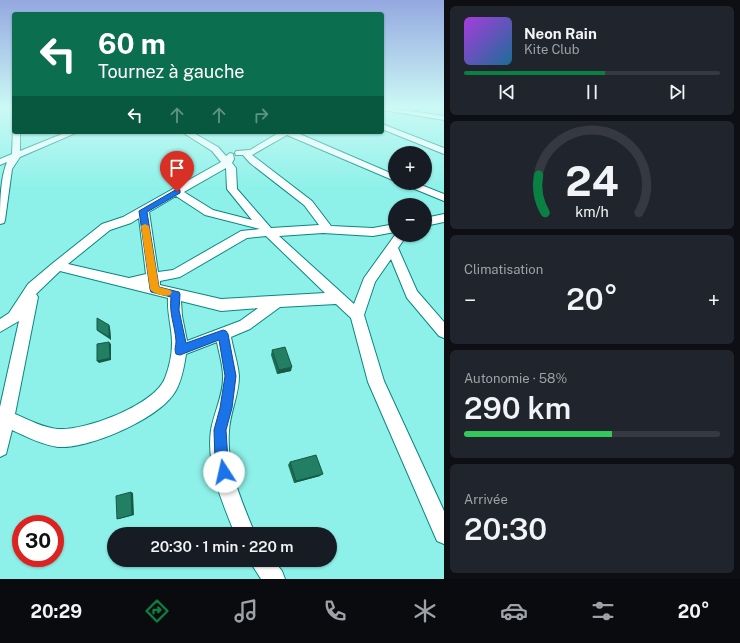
<!DOCTYPE html>
<html lang="fr">
<head>
<meta charset="utf-8">
<style>
  body { margin:0; font-family:"Public Sans",sans-serif; background:#20242c; color:#f1f3f6; height:100vh; display:flex; flex-direction:column; font-size:15px; white-space:nowrap }
  * { box-sizing:border-box; margin:0 }
  p { font-size:13px; color:#9ea1a6 }
  .icon { flex:none; width:22px; height:22px; fill:none; stroke:currentColor; stroke-width:2; stroke-linecap:round; stroke-linejoin:round }
  .map { position:relative; flex:1; overflow:hidden }
  .details { display:flex; flex-direction:column; gap:6px; padding:6px; background:#0d0f14; width:296px }
  .details>* { flex:none }
  .guide { position:absolute; left:12px; top:12px; width:372px; height:122px; border-radius:4px; box-shadow:0 1px 3px #0004; background:#0b6e4f; color:#fff; overflow:hidden }
  .tools { position:absolute; left:388px; top:146px; display:grid; gap:8px }
  .tools a { display:grid; place-items:center; width:44px; height:44px; border-radius:50%; background:#171b24; box-shadow:0 1px 3px #0004; font-size:20px }
  .speed { position:absolute; left:12px; top:515px; display:flex; gap:8px; font-size:20px; font-weight:700; text-align:center }
  .speed>* { display:grid; place-content:center; width:52px; height:52px; border-radius:50%; background:#171b24; box-shadow:0 1px 3px #0004; line-height:1 }
  .speed .limit { border:6px solid #d22; background:#fff; color:#111 }
  .pin { position:absolute; display:grid; place-items:center; width:34px; height:34px; color:#fff; margin:-41px -17px; border-radius:50% 50% 50% 0; rotate:-45deg; box-shadow:0 0 4px #0007 }
  .pin .icon { rotate:45deg }
  .me { position:absolute; width:44px; margin:-22px; rotate:350deg; stroke-linejoin:round; filter:drop-shadow(0 0 3px #0008) }
  .turn { display:flex; align-items:center; gap:14px; height:84px; padding:0 20px; font-size:18px }
  .turn .icon { width:52px; height:52px; stroke-width:2.5 }
  .turn b { display:block; font-size:28px; line-height:34px }
  .lanes { display:flex; align-items:center; height:38px; padding:0 20px; background:#0003; justify-content:center; gap:20px; direction:ltr }
  .lanes .off { opacity:.35 }
  .big { font-size:30px; font-weight:600; line-height:1.1 }
  .details .tile { flex:1; display:flex; flex-direction:column; justify-content:center; gap:6px; min-width:0; padding:0 14px; border-radius:6px; background:#20242c }
  .details .dial { align-items:center; gap:0 }
  .dial svg { height:104px; overflow:visible; fill:none; stroke:#363941; stroke-width:7; stroke-linecap:round; text-anchor:middle }
  .dial text { fill:#f1f3f6; stroke:none }
  .song { display:flex; align-items:center; gap:12px }
  .cover { width:48px; height:48px; border-radius:6px; background:linear-gradient(135deg,hsl(280 70% 55%),hsl(200 70% 35%)) }
  .played { height:4px; border-radius:2px; background:linear-gradient(90deg,#0b8043 55%,#363941 55%) }
  .keys { display:flex; justify-content:space-around; direction:ltr }
  .heat { display:flex; justify-content:space-between; align-items:center; font-size:22px; direction:ltr }
  .charge { height:6px; border-radius:3px; background:linear-gradient(90deg,#34c759 58%,#363941 0) }
  .trip { position:absolute; left:107px; top:527px; width:230px; height:40px; border-radius:20px; background:#171b24; box-shadow:0 1px 3px #0004; font-weight:600; line-height:40px; text-align:center }
  .dock { display:flex; height:64px; justify-content:space-around; align-items:center; background:#090b0e; color:#9ea1a6 }
  .dock .icon { width:28px; height:28px }
  .dock .on { color:#0b8043 }
  .dock b { font-size:18px; color:#f1f3f6 }
  main { display:flex; flex:1; min-height:0 }
  .map>svg:first-child { display:block }
  .lines { fill:none; stroke-linecap:round; stroke-linejoin:round }
  .minor-casing { stroke:#098680; stroke-width:2 }
  .minor { fill:#fff; fill-rule:evenodd }
  .wall { fill:#1d6d55 }
  .shaded-wall { fill:#185945 }
  .building { fill:#227f63; stroke:#185945 }
  .route { fill:#1a73e8; stroke:#114b97 }
  .slow { fill:#f59e0b }
</style>
</head>
<body>
<main>
<div class="map">
<svg width="444" height="579" viewBox="0 0 444 579">
  <rect width="100%" height="100%" fill="#8df1e9"/>
  <g class="lines">
    <!-- minor casing -->
    <g class="minor-casing">
      <g id="minor">
        <polygon points="382,107 444,116 444,120 382,110"/>
        <polygon points="382,124 444,148 444,154 382,129"/>
        <path d="M 13,130 L 14,132 L 20,132 L 20,151 L 67,132 L 78,132 L 20,157 L 12,169 L 5,220 L 4,223 L 0,224 C 0,204 0,179 7,162 L 0,165 L 0,159 L 12,154 Z"/>
        <path d="M 182,132 L 192,132 L 218,147 L 226,156 L 230,153 L 233,154 L 234,159 L 232,163 L 236,168 L 237,189 L 271,228 L 319,225 L 304,205 L 250,163 L 243,155 L 236,155 L 235,153 L 236,151 L 250,150 L 280,132 L 295,132 L 395,175 L 395,181 L 287,135 L 252,155 L 312,201 L 331,226 L 373,228 L 395,224 L 395,232 L 373,236 L 323,233 L 279,236 L 354,304 L 364,278 L 395,235 L 407,235 L 398,248 L 417,291 L 444,322 L 444,338 L 439,336 L 407,298 L 391,259 L 375,282 L 364,315 L 384,381 L 444,511 L 444,544 L 437,541 L 368,382 L 351,318 L 336,304 L 280,307 L 250,329 L 231,337 C 233,349 238,363 239,376 C 239,395 230,412 229,431 C 226,467 242,502 255,534 L 235,534 C 222,502 206,465 211,430 C 214,412 224,394 223,376 C 223,365 219,353 217,342 L 186,354 C 184,368 181,384 173,395 C 155,420 89,449 58,447 C 43,445 27,437 12,430 L 6,454 L 0,457 L 0,407 L 19,321 L 0,332 L 0,319 L 9,313 L 28,284 L 53,263 L 102,224 L 123,217 L 221,162 L 212,151 ZM 226,168 L 227,189 L 252,220 L 213,210 L 184,192 ZM 176,196 L 205,215 L 260,229 L 241,231 L 173,270 L 158,272 L 149,212 ZM 139,218 L 146,274 L 129,278 L 68,264 L 110,230 L 131,223 ZM 266,236 L 325,293 L 221,299 L 160,285 L 160,281 L 180,277 L 247,238 ZM 60,271 L 168,298 C 167,314 172,327 172,343 C 172,355 169,368 165,378 C 155,405 85,431 58,429 C 44,428 29,420 15,414 L 38,297 L 36,294 ZM 181,301 L 221,311 L 258,308 L 240,321 L 187,341 L 182,316 Z"/>
        <polygon points="403,183 416,183 444,194 444,201 405,185"/>
        <polygon points="444,214 444,222 425,226 425,218"/>
        <polygon points="249,560 273,560 282,571 285,579 261,579"/>
      </g>
    </g>
    <!-- minor -->
    <use href="#minor" class="minor"/>
  </g>
  <!-- wall -->
  <g class="wall">
    <polygon points="109,325 110,328 111,340 99,332 97,330"/>
    <polygon points="272,350 291,371 277,374 271,355"/>
    <polygon points="290,462 320,476 294,483 288,465"/>
  </g>
  <!-- shaded-wall -->
  <g class="shaded-wall">
    <polygon points="109,325 110,328 111,340 109,337"/>
    <polygon points="109,342 111,344 111,360 99,363 97,361"/>
    <polygon points="292,367 291,371 277,374 279,370"/>
    <polygon points="323,474 320,476 294,483 296,481"/>
    <polygon points="131,492 133,493 134,515 119,519 117,519"/>
  </g>
  <!-- building -->
  <g class="building">
    <polygon points="97,318 109,325 109,337 97,330"/>
    <polygon points="109,342 110,358 97,361 97,344"/>
    <polygon points="285,347 292,367 279,370 272,350"/>
    <polygon points="316,455 323,474 296,481 290,462"/>
    <polygon points="131,492 132,515 117,519 116,496"/>
  </g>
  <!-- sky -->
  <linearGradient id="sky" x2="0" y2="1"><stop stop-color="#94a8e0"/><stop offset="0.57" stop-color="#ccf9f5"/><stop offset="1" stop-color="#ccf9f5" stop-opacity="0"/></linearGradient>
  <rect width="444" height="188" fill="url(#sky)"/>
  <!-- route -->
  <path class="route" d="M 177,189 L 180,190 L 180,193 L 147,212 L 159,287 L 179,292 L 180,294 L 179,310 L 186,343 L 223,330 L 226,331 L 228,334 L 236,376 L 232,408 L 226,430 L 228,460 L 231,472 L 229,477 L 224,479 L 220,477 L 215,460 L 214,430 L 220,408 L 225,376 L 219,340 L 180,355 L 176,354 C 174,349 176,346 176,341 C 175,325 169,315 171,297 L 151,292 L 150,289 L 139,211 Z"/>
  <!-- slow -->
  <path class="slow" d="M 145,224 L 149,226 L 159,287 L 170,290 L 172,292 L 170,295 C 165,297 153,294 150,289 L 141,226 Z"/>
</svg>
<div class="tools">
<a>+</a>
<a>−</a>
</div>
<div class="speed"><div class="limit">30</div></div>
<div class="pin" style="left:177px;top:192px;background:#d93025"><svg class="icon" aria-label="arrive" viewBox="0 0 24 24"><path d="M6 21V4h12l-3 4 3 4H6"/></svg></div>
<svg class="me" style="left:224px;top:472px" viewBox="-20 -20 40 40"><circle r="19" fill="#fff"/><path d="M0-13L10 11 0 6-10 11z" fill="#1a73e8"/></svg>
<div class="trip">20:30 · 1 min · 220 m</div>
<div class="guide">
<div class="turn"><svg class="icon" aria-label="left" viewBox="0 0 24 24"><path d="M17 20v-9H6M10 6l-5 5 5 5"/></svg><div><b>60 m</b>Tournez à gauche</div></div>
<div class="lanes"><svg class="icon" aria-label="left" viewBox="0 0 24 24"><path d="M17 20v-9H6M10 6l-5 5 5 5"/></svg><svg class="icon off" aria-label="ahead" viewBox="0 0 24 24"><path d="M12 20V5M6 11l6-6 6 6"/></svg><svg class="icon off" aria-label="ahead" viewBox="0 0 24 24"><path d="M12 20V5M6 11l6-6 6 6"/></svg><svg class="icon off" aria-label="right" viewBox="0 0 24 24"><path d="M7 20v-9h11M14 6l5 5-5 5"/></svg></div>
</div>
</div>
<section class="details">
<div class="tile">
<div class="song"><i class="cover"></i><div><b>Neon Rain</b><p>Kite Club</p></div></div>
<div class="played"></div>
<div class="keys"><svg class="icon" aria-label="previous" viewBox="0 0 24 24"><path d="M18 5L8 12l10 7zM5 5v14"/></svg><svg class="icon" aria-label="pause" viewBox="0 0 24 24"><path d="M8 5v14M16 5v14"/></svg><svg class="icon" aria-label="next" viewBox="0 0 24 24"><path d="M6 5l10 7-10 7zM19 5v14"/></svg></div>
</div>
<div class="tile dial"><svg viewBox="0 0 100 80">
<path d="M14 69A42 42 0 1 1 86 69"/>
<path d="M14 69A42 42 0 0 1 9 40" stroke="#0b8043"/>
<text x="50" y="56" font-size="32" font-weight="700">24</text>
<text x="50" y="72" font-size="11">km/h</text>
</svg></div>
<div class="tile"><p>Climatisation</p>
<div class="heat"><a>−</a><b class="big">20°</b><a>+</a></div>
</div>
<div class="tile"><p>Autonomie · 58%</p><b class="big">290 km</b><div class="charge"></div></div>
<div class="tile"><p>Arrivée</p><b class="big">20:30</b></div>
</section>
</main>
<nav class="dock">
<b>20:29</b>
<svg class="icon on" aria-label="directions" viewBox="0 0 24 24"><path d="M12 3l9 9-9 9-9-9zM9 14v-3h6M13 9l2 2-2 2"/></svg>
<svg class="icon" aria-label="music" viewBox="0 0 24 24"><path d="M9 18V5l10-2v13"/><circle cx="6" cy="18" r="3"/><circle cx="16" cy="16" r="3"/></svg>
<svg class="icon" aria-label="phone" viewBox="0 0 24 24"><path d="M5 4h4l2 5-3 2q2 4 5 5l2-3 5 2v4C11 20 4 13 5 4z"/></svg>
<svg class="icon" aria-label="climate" viewBox="0 0 24 24"><path d="M12 3v18M4 7l16 10M4 17L20 7"/></svg>
<svg class="icon" aria-label="car" viewBox="0 0 24 24"><path d="M5 17H2v-5l4-1 3-4h7l3 4 3 1v5h-3M9 17h6M6 11h13"/><circle cx="7" cy="17" r="2"/><circle cx="17" cy="17" r="2"/></svg>
<svg class="icon" aria-label="filters" viewBox="0 0 24 24"><path d="M4 7h16M4 17h16"/><circle cx="9" cy="7" r="2"/><circle cx="15" cy="17" r="2"/></svg>
<b>20°</b>
</nav>
</body>
</html>
